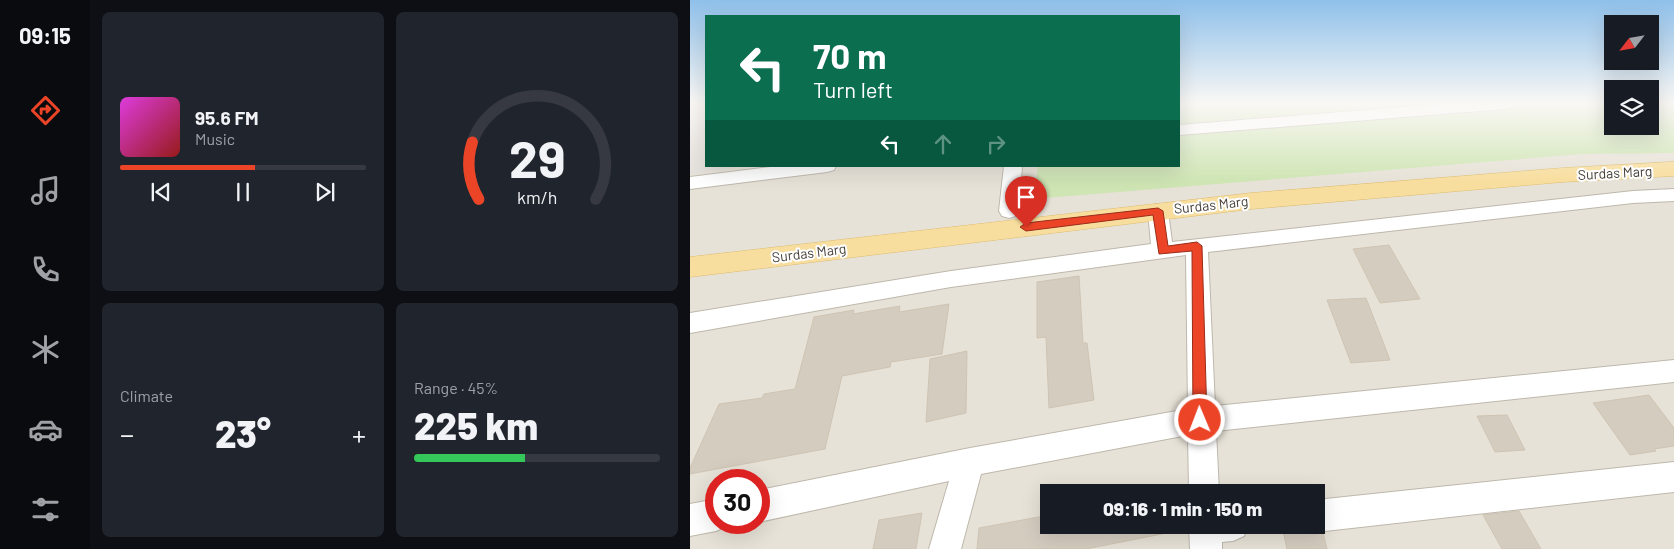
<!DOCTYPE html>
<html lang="en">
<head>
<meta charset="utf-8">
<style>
  body { margin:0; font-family:Barlow,sans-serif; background:#20242c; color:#f1f3f6; height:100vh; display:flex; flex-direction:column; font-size:19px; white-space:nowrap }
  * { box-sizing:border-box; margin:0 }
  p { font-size:16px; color:#9ea1a6 }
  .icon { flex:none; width:28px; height:28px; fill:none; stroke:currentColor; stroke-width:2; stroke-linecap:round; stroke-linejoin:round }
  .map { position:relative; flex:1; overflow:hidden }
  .side { display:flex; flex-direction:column; gap:12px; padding:12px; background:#0d0f14; width:600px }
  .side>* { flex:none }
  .guide { position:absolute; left:15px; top:15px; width:475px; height:152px; border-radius:0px; box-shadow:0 5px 20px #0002; background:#0b6e4f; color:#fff; overflow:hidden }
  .needle { width:32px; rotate:239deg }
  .controls { position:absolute; left:914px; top:15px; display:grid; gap:10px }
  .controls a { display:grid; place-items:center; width:55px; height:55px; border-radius:0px; background:#171b24; box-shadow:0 5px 20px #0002; font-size:25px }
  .speed { position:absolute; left:15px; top:469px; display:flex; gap:10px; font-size:25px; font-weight:700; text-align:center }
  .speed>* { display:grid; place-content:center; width:65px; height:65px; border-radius:50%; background:#171b24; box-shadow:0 5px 20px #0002; line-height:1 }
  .speed .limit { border:8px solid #d22; background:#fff; color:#111 }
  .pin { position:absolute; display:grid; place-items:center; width:42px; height:42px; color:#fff; margin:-51px -21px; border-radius:50% 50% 50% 0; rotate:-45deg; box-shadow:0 0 5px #0007 }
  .pin .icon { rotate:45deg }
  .me { position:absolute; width:55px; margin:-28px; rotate:359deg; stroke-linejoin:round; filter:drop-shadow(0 0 4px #0008) }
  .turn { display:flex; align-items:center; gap:18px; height:105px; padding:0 25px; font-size:22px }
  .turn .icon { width:65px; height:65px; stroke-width:2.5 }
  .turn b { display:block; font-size:35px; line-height:42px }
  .lanes { display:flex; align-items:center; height:48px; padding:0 25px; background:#0003; justify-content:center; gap:25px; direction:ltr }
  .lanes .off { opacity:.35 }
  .big { font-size:38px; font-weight:800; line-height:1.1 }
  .side .tile { flex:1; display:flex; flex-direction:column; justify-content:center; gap:8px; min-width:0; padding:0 18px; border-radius:8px; background:#20242c }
  .side .dial { align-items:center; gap:0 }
  .dial svg { height:130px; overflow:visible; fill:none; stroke:#363941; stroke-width:7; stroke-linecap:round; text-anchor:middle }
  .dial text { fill:#f1f3f6; stroke:none }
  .song { display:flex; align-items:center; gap:15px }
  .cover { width:60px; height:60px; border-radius:8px; background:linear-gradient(135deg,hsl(300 70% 55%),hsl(0 70% 35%)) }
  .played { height:5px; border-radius:2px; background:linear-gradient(90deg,#ec4427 55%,#363941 55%) }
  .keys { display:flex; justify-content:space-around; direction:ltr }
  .heat { display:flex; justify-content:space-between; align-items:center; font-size:28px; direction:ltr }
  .charge { height:8px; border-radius:4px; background:linear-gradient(90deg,#34c759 45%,#363941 0) }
  .side .tiles { flex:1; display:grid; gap:12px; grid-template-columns:repeat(2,1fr) }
  .trip { position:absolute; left:350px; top:484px; width:285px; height:50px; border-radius:0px; background:#171b24; box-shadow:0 5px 20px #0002; font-weight:800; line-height:50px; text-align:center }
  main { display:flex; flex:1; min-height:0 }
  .tabs { display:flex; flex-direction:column; width:90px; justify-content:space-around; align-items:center; background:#090b0e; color:#9ea1a6 }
  .tabs .icon { width:35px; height:35px }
  .tabs .active { color:#ec4427 }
  .tabs b { font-size:22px; color:#f1f3f6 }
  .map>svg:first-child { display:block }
  .residential { fill:#e7e2d7; fill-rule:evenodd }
  .industrial { fill:#e3dfda }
  .green { fill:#cfe5b4 }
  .building { fill:#d4ccbf; stroke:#cfc4b3 }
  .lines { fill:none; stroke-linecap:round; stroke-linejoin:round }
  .minor-casing { stroke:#beb8ac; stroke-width:2 }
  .major-casing { stroke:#dcbb6e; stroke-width:1 }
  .minor { fill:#fff; fill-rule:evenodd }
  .major { fill:#f8de9e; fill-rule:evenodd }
  .route { fill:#ec4427; stroke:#992c19 }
  .labels { text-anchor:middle; stroke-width:4; stroke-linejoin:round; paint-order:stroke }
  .street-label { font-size:14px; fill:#474138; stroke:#fff }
</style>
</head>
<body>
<main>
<nav class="tabs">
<b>09:15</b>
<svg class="icon active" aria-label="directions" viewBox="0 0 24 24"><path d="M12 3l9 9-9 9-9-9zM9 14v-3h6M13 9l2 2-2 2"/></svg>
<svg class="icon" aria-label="music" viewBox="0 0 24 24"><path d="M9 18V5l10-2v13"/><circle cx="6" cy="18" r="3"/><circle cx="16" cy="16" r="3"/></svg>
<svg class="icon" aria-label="phone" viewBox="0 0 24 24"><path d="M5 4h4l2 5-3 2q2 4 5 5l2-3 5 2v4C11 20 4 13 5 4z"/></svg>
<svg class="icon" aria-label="climate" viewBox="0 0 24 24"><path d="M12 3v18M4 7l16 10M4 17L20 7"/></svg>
<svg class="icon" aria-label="car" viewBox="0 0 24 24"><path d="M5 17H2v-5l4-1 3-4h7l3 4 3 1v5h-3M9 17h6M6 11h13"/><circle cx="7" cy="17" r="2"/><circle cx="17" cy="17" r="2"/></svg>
<svg class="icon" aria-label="filters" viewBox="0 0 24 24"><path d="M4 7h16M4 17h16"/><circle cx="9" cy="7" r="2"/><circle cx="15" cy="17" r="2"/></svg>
</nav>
<section class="side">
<div class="tiles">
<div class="tile">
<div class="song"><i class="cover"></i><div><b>95.6 FM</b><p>Music</p></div></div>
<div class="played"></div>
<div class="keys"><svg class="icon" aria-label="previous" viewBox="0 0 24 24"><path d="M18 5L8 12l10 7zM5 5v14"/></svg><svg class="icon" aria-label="pause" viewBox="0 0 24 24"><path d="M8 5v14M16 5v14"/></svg><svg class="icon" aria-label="next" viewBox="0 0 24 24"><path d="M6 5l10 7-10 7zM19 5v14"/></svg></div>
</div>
<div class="tile dial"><svg viewBox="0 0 100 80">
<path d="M14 69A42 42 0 1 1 86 69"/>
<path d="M14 69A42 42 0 0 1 10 34" stroke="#ec4427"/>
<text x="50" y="56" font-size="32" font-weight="700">29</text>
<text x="50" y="72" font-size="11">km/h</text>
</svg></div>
<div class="tile"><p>Climate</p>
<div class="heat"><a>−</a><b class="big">23°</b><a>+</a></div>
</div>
<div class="tile"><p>Range · 45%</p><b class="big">225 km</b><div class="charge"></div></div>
</div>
</section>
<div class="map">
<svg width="984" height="549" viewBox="0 0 984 549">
  <rect width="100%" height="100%" fill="#f3f0e9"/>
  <!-- residential -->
  <path class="residential" d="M 0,104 L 16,104 L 16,166 L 489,166 L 489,104 L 922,104 L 922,126 L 960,126 L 960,104 L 984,104 L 984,549 L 0,549 ZM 26,480 L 69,480 L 69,522 L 26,522 ZM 359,492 L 626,492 L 626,525 L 359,525 Z"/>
  <!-- industrial -->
  <polygon class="industrial" points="0,104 16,104 16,166 58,166 0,174"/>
  <!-- green -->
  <polygon class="green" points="489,104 922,104 922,126 960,126 960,104 984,104 984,153 893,154 343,199 348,166 489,166"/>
  <!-- building -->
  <g class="building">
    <polygon points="699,245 730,299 690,303 663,249"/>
    <polygon points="389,276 393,343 397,343 404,400 359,408 356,337 347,338 347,282"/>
    <polygon points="676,298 700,360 661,363 637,300"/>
    <polygon points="259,304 252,354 201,362 200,367 152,376 135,449 0,474 0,468 29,404 72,398 74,394 105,389 124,317 164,310 163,314 210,306 209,312"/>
    <polygon points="277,351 276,413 236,422 240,359"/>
    <polygon points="959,395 984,428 984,446 964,449 966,451 940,455 903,403"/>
    <polygon points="817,415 835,450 805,452 787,416"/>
    <polygon points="829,511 851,549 812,549 793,515"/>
    <polygon points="232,513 226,549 183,549 189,520"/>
    <polygon points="359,515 359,525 482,525 482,532 396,549 287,549 289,528"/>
    <polygon points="617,529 625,534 633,533 637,549 597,549 593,531"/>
  </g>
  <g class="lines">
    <!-- minor casing -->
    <g class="minor-casing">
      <g id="minor">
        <polygon points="750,104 823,104 821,107 815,109 489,135 489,125"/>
        <polygon points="89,166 146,166 144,170 137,172 0,189 0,177"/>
        <polygon points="314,166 332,166 329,211 326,216 319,218 312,216 309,211"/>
        <polygon points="984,189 984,201 943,203 518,252 525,406 984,360 984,382 526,431 529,492 499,492 498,435 291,474 271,549 239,549 259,481 69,522 69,490 280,448 498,409 496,255 261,287 0,333 0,313 261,271 461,244 458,211 461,206 468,204 475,206 478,211 482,242 943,191"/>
        <polygon points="984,462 984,492 626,532 614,525 626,525 626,500"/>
        <polygon points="26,499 26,522 39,522 37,526 26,531 0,536 0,504"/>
        <polygon points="499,525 559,525 554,536 543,541 532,542 532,549 500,549"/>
      </g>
    </g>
    <!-- major casing -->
    <g class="major-casing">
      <polygon id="major" points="984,162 984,176 873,182 561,209 0,277 0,257 561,193 873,168"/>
    </g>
    <!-- minor -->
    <use href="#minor" class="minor"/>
    <!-- major -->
    <use href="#major" class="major"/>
  </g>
  <!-- sky -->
  <linearGradient id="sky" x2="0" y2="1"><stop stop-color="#8fc0ea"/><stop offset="0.57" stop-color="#faf8f5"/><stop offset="1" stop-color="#faf8f5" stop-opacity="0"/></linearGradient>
  <rect width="984" height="181" fill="url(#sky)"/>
  <!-- route -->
  <polygon class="route" points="468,208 473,211 478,246 507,242 512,246 517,420 515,425 510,427 505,425 503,420 502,251 469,254 463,215 336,231 330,227 336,223"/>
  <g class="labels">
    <!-- street labels -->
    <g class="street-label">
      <text transform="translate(925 173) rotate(-3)" y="5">Surdas Marg</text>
      <text transform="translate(521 205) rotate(-6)" y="5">Surdas Marg</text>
      <text transform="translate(119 253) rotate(-7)" y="5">Surdas Marg</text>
    </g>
  </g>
</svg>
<div class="controls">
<a><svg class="needle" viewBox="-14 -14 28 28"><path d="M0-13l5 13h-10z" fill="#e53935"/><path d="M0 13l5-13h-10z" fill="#9ea1a6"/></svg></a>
<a><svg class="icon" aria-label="layers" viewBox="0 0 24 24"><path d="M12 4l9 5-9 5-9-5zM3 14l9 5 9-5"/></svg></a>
</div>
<div class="speed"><div class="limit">30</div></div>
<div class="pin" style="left:336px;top:227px;background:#d93025"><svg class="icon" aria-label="arrive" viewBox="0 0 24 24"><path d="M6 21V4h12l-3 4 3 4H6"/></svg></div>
<svg class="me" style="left:510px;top:420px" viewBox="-20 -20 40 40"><circle r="17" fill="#ec4427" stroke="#fff" stroke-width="3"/><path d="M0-11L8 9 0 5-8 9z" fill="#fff"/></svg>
<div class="trip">09:16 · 1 min · 150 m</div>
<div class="guide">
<div class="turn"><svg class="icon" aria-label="left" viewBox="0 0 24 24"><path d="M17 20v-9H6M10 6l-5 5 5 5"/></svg><div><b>70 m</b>Turn left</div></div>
<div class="lanes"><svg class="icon" aria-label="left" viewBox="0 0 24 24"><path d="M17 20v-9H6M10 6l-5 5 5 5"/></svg><svg class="icon off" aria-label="ahead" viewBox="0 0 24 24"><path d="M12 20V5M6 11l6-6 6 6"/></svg><svg class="icon off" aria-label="right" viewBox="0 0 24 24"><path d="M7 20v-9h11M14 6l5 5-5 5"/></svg></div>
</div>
</div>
</main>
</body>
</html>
